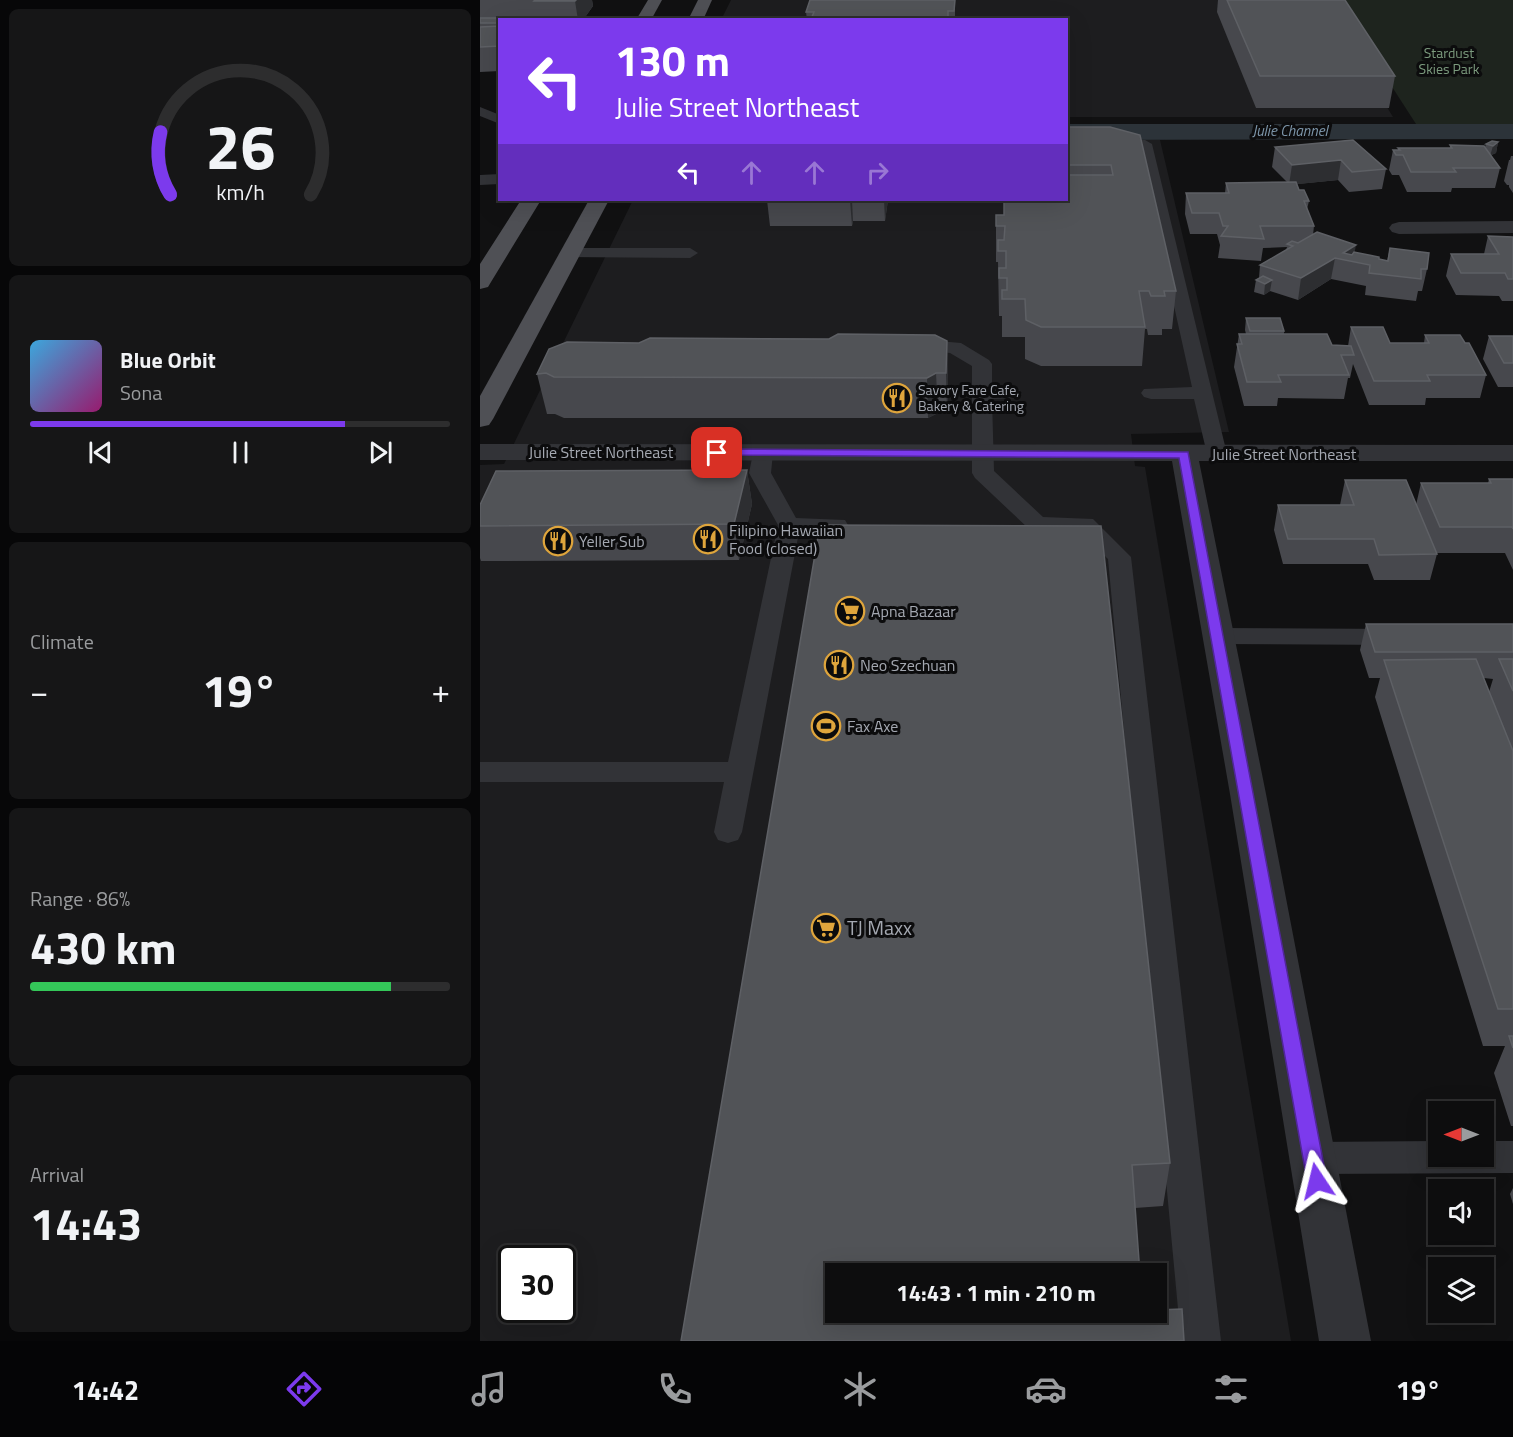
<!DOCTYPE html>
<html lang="en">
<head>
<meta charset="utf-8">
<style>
  body { margin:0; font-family:"Titillium Web",sans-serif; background:#161617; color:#f1f3f6; height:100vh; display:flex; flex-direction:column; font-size:22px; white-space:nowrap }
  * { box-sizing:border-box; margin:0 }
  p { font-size:20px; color:#9a9c9e }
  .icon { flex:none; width:33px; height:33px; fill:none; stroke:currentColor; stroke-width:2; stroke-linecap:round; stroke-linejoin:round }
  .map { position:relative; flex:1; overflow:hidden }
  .panel { display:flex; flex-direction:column; gap:9px; padding:9px; background:#070708; width:480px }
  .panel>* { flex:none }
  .banner { position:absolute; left:18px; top:18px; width:570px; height:183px; border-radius:0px; box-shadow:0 6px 24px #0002,0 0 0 2px #2d2d2e; background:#7c3aed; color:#fff; overflow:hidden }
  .needle { width:39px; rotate:270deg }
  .fabs { position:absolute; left:948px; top:1101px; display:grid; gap:12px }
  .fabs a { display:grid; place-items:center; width:66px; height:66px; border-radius:0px; background:#0d0d0e; box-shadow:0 6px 24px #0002,0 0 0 2px #2d2d2e; font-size:30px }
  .speed { position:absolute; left:18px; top:1245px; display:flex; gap:12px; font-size:30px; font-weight:700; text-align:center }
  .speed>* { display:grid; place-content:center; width:78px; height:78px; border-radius:50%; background:#0d0d0e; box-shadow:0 6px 24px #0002,0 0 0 2px #2d2d2e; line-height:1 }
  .speed .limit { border:3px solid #111; border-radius:9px; background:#fff; color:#111 }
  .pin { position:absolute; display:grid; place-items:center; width:51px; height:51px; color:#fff; margin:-26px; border-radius:12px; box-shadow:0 3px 9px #0006 }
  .me { position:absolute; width:66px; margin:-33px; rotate:350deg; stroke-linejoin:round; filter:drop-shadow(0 0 4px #0008) }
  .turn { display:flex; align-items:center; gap:21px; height:126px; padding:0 18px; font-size:27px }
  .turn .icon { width:78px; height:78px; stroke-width:2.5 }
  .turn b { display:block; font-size:42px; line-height:51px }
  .lanes { display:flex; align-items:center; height:57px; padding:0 18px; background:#0003; justify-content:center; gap:30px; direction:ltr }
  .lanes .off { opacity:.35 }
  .big { font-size:45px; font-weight:700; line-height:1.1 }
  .panel .tile { flex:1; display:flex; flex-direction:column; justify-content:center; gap:9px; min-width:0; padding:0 21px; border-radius:9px; background:#161617 }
  .panel .dial { align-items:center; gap:0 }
  .dial svg { height:156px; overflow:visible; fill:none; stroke:#2d2d2e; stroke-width:7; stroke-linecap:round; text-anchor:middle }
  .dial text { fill:#f1f3f6; stroke:none }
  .song { display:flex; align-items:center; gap:18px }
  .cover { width:72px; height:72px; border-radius:9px; background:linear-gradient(135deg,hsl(200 70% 55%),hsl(320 70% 35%)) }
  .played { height:6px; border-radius:3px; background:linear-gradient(90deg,#7c3aed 75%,#2d2d2e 75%) }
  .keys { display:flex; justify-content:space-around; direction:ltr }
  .heat { display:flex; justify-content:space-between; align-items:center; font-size:33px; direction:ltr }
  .charge { height:9px; border-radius:4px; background:linear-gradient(90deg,#34c759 86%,#2d2d2e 0) }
  .trip { position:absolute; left:345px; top:1263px; width:342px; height:60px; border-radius:0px; background:#0d0d0e; box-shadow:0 6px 24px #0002,0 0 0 2px #2d2d2e; font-weight:700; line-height:60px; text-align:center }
  .tabs { display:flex; height:96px; justify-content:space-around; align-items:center; background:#050506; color:#9a9c9e }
  .tabs .icon { width:42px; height:42px }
  .tabs .on { color:#7c3aed }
  .tabs b { font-size:27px; color:#f1f3f6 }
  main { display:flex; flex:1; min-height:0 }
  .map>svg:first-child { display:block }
  .built { fill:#1d1d1f; fill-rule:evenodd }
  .green { fill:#1e241e }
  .water { fill:#2c3339 }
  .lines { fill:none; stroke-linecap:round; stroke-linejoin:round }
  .lane { fill:#323337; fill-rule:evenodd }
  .street { fill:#323337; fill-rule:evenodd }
  .primary { fill:#4f5055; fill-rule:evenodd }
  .wall { fill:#47484d; fill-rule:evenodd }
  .shaded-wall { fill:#2d2e31 }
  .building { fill:#515357; stroke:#5e6065; stroke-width:1.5 }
  .route { fill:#7c3aed; stroke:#51269a; stroke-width:1.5 }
  .labels { text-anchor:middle; stroke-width:6; stroke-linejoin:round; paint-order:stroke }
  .far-park-label { font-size:14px; fill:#7c9b7e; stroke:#0c0c0d }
  .far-poi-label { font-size:14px; fill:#a4a8b1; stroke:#0c0c0d; text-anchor:start }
  .far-water-label { font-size:15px; font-style:italic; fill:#7d96aa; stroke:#0c0c0d }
  .street-label { font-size:16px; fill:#a4a8b1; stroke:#0c0c0d }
  .poi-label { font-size:16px; fill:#a4a8b1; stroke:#0c0c0d; text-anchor:start }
  .near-poi-label { font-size:20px; fill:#a4a8b1; stroke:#0c0c0d; text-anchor:start }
</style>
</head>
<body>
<main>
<section class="panel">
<div class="tile dial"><svg viewBox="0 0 100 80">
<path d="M14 69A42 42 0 1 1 86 69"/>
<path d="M14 69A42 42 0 0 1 9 37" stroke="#7c3aed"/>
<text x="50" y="56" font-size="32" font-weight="700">26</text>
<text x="50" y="72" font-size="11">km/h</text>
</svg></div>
<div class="tile">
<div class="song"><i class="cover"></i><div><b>Blue Orbit</b><p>Sona</p></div></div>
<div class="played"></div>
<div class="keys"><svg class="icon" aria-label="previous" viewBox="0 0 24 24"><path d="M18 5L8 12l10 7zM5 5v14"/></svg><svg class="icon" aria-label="pause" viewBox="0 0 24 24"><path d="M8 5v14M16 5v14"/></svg><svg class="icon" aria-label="next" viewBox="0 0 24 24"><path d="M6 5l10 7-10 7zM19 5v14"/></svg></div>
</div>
<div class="tile"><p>Climate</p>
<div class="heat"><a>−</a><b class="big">19°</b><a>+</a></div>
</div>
<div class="tile"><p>Range · 86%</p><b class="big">430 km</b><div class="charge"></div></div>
<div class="tile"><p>Arrival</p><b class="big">14:43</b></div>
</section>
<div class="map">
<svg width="1033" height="1341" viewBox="0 0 1033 1341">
  <rect width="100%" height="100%" fill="#111112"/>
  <!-- built -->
  <g class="built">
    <polygon points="251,0 842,0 913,117 587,117 586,20 241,20"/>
    <path d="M 587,140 L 680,140 L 749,432 L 651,434 L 655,466 L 665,467 L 811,1341 L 0,1341 L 0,465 L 24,464 L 153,200 L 586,200 ZM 32,1258 L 82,1258 L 82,1310 L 32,1310 ZM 356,1274 L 676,1274 L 676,1312 L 356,1312 Z"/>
  </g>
  <!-- green -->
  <polygon class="green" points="856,0 1033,0 1033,124 936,124"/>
  <!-- water -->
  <polygon class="water" points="587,124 1033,124 1033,139 587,140"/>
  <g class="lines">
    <!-- lane -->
    <g class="lane">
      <polygon points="0,107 20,115 20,124 0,116"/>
      <polygon points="586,140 665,140 672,144 747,454 744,458 737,460 730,458 727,454 714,399 671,399 664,397 661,393 664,389 712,387 659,148 586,148"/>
      <polygon points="20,174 20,184 0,185 0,175"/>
      <polygon points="90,248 210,248 218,253 210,258 84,257 82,253 84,249"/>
      <polygon points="458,341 481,343 509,360 512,364 512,387 539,390 542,394 539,398 512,399 514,471 563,517 613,519 651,557 741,1341 701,1341 628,559 599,531 549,529 495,478 492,473 492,366 470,353 451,351 449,347 451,343"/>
      <polygon points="283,447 290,449 293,453 291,473 316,518 365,520 368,525 365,530 319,532 262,832 258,840 248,843 238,840 234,832 244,782 0,782 0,762 248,762 298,525 269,473 273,453 276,449"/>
      <polygon points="738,628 919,629 928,631 931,637 928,643 919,645 738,644 729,642 726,636 729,630"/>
      <polygon points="958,1141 958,1156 1004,1156 1004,1141 1033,1141 1033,1173 833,1174 820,1170 815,1158 820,1146 833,1142"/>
    </g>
    <!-- street -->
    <g class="street">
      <polygon points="1033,221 1033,233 919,234 912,232 909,228 912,224 919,222"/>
      <polygon points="0,444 1033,445 1033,461 719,461 786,794 891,1341 839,1341 750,794 692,461 0,460"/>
    </g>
    <!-- primary -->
    <g class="primary">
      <polygon points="168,0 182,0 171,20 156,20"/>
      <polygon points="218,0 232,0 223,20 208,20"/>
      <polygon points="41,200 61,200 11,282 8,287 0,289 0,264"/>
      <polygon points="109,200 129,200 13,419 9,425 0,427 0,396"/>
    </g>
  </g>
  <!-- wall -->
  <g class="wall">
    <polygon points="0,0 112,0 113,6 103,20 20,20 20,71 0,72"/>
    <polygon points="475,0 475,20 327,20 326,12"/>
    <polygon points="738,0 865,0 915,76 909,108 776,108 737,12"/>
    <polygon points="586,127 630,127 696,291 692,329 682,329 682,335 668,335 667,329 665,329 662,366 561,366 545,359 545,337 522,337 522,316 519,316 518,262 516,262 516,215 524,215 524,200 586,200"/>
    <polygon points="1018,142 1016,153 1011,155 1020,168 1015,188 972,188 971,192 927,192 919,175 912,175 909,170 913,150 918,150 918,148 970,148 970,145 1005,147 1006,144"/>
    <polygon points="795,147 906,169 902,189 869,192 858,180 817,184 819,190 829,201 827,209 834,226 833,235 874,252 907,261 910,248 947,269 942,291 938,291 936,301 885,295 886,286 851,279 818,300 790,291 784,295 774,292 776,280 779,278 780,265 806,250 807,247 783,248 781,261 738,258 740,245 737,234 710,234 705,214 706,193 745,193 746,183 807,182 792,167"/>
    <polygon points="1031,156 1033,156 1033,193 1029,187 1029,185 1027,185 1024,181 1029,160 1030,160"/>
    <polygon points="287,200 408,200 405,221 373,221 372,226 290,226"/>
    <polygon points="1008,236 1033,237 1033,301 1022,301 1019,296 976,295 966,276 971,254 1004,254"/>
    <polygon points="766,318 804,331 804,334 852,345 868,346 871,327 910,343 944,343 945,335 985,343 1006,375 1000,398 946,398 945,405 889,405 873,364 870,378 868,378 864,399 798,398 797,406 764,406 754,367 759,334 766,334 765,330"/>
    <polygon points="1009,336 1033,336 1033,387 1018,387 1003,359"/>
    <polygon points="349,339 467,341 468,380 467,414 458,413 448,418 84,418 75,414 67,414 57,374 159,343"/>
    <polygon points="267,470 272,504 259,560 1,561 0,558 0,505"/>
    <polygon points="1009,479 1033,479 1033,570 1025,553 956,553 957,554 950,580 894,580 888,564 803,564 794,530 798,505 860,505 865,480 936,505 941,483 1008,483"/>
    <polygon points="340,525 690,1163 683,1206 655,1208 356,1274 676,1312 201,1341"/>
    <path d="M 886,624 L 1033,624 L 1033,1126 L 1031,1126 L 1014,1073 L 1025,1046 L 1003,1046 L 895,697 L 900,678 L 889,678 L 880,650 ZM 1004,678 L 1013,679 L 1009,692 Z"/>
    <polygon points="1033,1188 1033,1204 1030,1194"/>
  </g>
  <!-- shaded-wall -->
  <g class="shaded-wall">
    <polygon points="96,0 112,0 113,6 103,20 98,20 95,1"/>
    <polygon points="1018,142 1016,153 1010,156 1013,146"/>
    <polygon points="861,160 858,180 809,185 812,165"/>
    <polygon points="370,200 372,200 373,221 372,226"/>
    <polygon points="404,200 408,200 405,221"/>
    <polygon points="876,245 873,261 863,253"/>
    <polygon points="855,258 851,279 818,300 821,278"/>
    <polygon points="792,280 790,291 784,295 785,284"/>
    <polygon points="467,341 468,380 467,414 466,373"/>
    <polygon points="456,373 458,413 448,418 447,378"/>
    <polygon points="267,470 272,504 259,560 254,524"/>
  </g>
  <!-- building -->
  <g class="building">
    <polygon points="55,0 96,0 95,1 54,1"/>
    <polygon points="330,0 475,0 474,11 468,11 468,19 331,19 334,12 326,12"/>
    <polygon points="747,0 865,0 915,76 780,76"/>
    <polygon points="0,18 55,18 54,20 20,20 20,23 0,23"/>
    <polygon points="20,26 20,46 0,47 0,27"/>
    <polygon points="586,127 630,127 660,135 696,291 684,291 685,296 671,296 669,291 659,291 665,327 561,327 546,320 545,299 522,299 522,290 527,290 527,278 519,278 519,268 526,268 526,251 518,251 518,240 524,240 525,226 516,226 516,215 524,215 524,200 586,200 586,175 633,175 631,165 586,165"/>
    <polygon points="873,140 906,169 872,172 861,160 812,165 795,147"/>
    <polygon points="1012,141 1018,142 1013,146 1006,144"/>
    <polygon points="970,145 1004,146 1020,168 973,168 976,172 931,172 923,155 916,155 913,150 920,150 918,148 972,148"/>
    <polygon points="816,182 819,190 824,190 829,201 824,201 834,226 780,226 784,239 741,236 748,226 743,226 739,213 712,213 706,193 749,193 746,183"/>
    <polygon points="837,232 876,245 863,253 872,255 874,252 899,257 899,259 908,261 910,248 949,253 947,269 941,269 941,279 889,273 890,265 855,258 821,278 780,265 813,246 807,244 812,241 818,243"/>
    <polygon points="1008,236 1033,237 1033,279 1028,279 1025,273 981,273 971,254 1019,254"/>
    <polygon points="783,276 792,280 785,284 776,280"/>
    <polygon points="766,318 800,318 804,331 770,331"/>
    <polygon points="871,327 903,327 910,343 949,343 945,335 980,335 985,343 989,343 1006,375 947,375 950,381 894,381"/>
    <polygon points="358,334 455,335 467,341 466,373 456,373 447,378 74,377 66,373 57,374 69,349 87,342 159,343 170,338 349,339"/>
    <polygon points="759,334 847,334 852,345 871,346 874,355 861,355 869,375 798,375 801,382 767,382 757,344 762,344"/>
    <polygon points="1009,336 1033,336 1033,363 1024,363"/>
    <polygon points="267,470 254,524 0,526 0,505 16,471"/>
    <polygon points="1009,479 1033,479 1033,529 1032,527 960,527 941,483 1011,483"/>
    <polygon points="865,480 926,480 957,554 899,555 894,539 808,539 798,505 874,505"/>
    <polygon points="340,525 621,526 690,1163 652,1165 660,1274 356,1274 356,1312 676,1312 676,1310 702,1309 704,1341 201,1341"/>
    <polygon points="886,624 1033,624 1033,652 895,652"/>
    <polygon points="996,659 1033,751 1033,1009 1018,1009 904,660"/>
    <polygon points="1019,659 1033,659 1033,691"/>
    <polygon points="1029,1036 1033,1036 1033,1048"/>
  </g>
  <!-- route -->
  <polygon class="route" points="237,449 708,452 847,1181 844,1188 837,1190 830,1188 827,1181 699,458 233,455 231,453"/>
  <!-- icons -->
  <defs>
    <g id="restaurant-ring" transform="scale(1.5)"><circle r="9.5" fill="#0c0c0d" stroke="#dfa53c" stroke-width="1.5"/><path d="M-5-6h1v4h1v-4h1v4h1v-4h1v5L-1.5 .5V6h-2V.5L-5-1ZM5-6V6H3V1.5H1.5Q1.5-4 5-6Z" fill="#dfa53c"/></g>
    <g id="supermarket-ring" transform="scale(1.5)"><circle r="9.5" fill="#0c0c0d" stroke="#dfa53c" stroke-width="1.5"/><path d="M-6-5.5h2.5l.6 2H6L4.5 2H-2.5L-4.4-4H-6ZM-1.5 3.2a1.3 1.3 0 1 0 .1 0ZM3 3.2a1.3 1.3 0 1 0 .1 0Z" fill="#dfa53c"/></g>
    <g id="stadium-ring" transform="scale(1.5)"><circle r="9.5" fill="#0c0c0d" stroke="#dfa53c" stroke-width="1.5"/><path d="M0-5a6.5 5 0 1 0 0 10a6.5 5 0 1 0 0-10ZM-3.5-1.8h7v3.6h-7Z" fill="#dfa53c"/></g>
  </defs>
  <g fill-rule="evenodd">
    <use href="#restaurant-ring" x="417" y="398"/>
    <use href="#restaurant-ring" x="228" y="539"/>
    <use href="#restaurant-ring" x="78" y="541"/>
    <use href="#supermarket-ring" x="370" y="611"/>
    <use href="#restaurant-ring" x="359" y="665"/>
    <use href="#stadium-ring" x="346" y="726"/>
    <use href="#supermarket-ring" x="346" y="928"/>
  </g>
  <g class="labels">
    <!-- far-park labels -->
    <g class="far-park-label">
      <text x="969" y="58">Stardust<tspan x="969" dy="16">Skies Park</tspan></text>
    </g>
    <!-- far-poi labels -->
    <g class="far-poi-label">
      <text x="438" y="395">Savory Fare Cafe,<tspan x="438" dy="16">Bakery &amp; Catering</tspan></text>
    </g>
    <!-- far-water labels -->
    <g class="far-water-label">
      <text x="810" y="136">Julie Channel</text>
    </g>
    <!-- street labels -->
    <g class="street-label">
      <text x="121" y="458">Julie Street Northeast</text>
      <text x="804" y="460">Julie Street Northeast</text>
    </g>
    <!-- poi labels -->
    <g class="poi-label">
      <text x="249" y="536">Filipino Hawaiian<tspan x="249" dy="18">Food (closed)</tspan></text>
      <text x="99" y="547">Yeller Sub</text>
      <text x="391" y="617">Apna Bazaar</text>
      <text x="380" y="671">Neo Szechuan</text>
      <text x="367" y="732">Fax Axe</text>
    </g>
    <!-- near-poi labels -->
    <g class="near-poi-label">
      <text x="367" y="935">TJ Maxx</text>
    </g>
  </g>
</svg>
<div class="fabs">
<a><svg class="needle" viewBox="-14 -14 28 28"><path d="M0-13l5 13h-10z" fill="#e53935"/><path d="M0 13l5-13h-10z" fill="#9a9c9e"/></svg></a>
<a><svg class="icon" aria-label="sound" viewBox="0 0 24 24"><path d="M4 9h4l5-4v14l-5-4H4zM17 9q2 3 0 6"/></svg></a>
<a><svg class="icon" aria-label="layers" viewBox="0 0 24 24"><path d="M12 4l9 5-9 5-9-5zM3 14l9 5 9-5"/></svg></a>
</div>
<div class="speed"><div class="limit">30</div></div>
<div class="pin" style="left:237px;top:453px;background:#d93025"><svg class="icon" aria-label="arrive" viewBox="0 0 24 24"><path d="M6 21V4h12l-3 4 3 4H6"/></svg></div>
<svg class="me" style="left:837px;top:1181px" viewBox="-20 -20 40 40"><path d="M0-17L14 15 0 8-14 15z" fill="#7c3aed" stroke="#fff" stroke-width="4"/></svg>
<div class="trip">14:43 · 1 min · 210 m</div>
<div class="banner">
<div class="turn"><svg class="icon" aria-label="left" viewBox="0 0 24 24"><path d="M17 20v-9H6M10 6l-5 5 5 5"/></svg><div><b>130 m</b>Julie Street Northeast</div></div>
<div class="lanes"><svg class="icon" aria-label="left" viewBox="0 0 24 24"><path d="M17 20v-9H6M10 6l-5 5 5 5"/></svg><svg class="icon off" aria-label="ahead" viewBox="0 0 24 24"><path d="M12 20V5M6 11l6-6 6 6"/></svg><svg class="icon off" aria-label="ahead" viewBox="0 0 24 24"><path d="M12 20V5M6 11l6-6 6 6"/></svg><svg class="icon off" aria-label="right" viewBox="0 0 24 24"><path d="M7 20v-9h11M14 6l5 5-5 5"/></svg></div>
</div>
</div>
</main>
<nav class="tabs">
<b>14:42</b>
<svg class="icon on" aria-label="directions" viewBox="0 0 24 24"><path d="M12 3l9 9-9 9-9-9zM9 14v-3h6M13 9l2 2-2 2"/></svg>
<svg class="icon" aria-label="music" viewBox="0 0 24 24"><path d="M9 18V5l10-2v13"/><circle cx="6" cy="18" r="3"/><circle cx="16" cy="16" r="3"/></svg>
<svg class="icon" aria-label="phone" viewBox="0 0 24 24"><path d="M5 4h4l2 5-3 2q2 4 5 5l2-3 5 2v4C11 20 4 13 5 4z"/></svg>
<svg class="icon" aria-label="climate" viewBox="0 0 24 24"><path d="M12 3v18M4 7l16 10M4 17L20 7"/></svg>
<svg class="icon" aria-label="car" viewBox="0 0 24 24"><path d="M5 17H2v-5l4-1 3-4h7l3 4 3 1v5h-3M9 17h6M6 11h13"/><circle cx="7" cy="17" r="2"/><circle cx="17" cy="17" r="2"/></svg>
<svg class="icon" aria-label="filters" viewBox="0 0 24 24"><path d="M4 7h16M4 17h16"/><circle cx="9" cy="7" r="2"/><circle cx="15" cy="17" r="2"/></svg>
<b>19°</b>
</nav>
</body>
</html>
